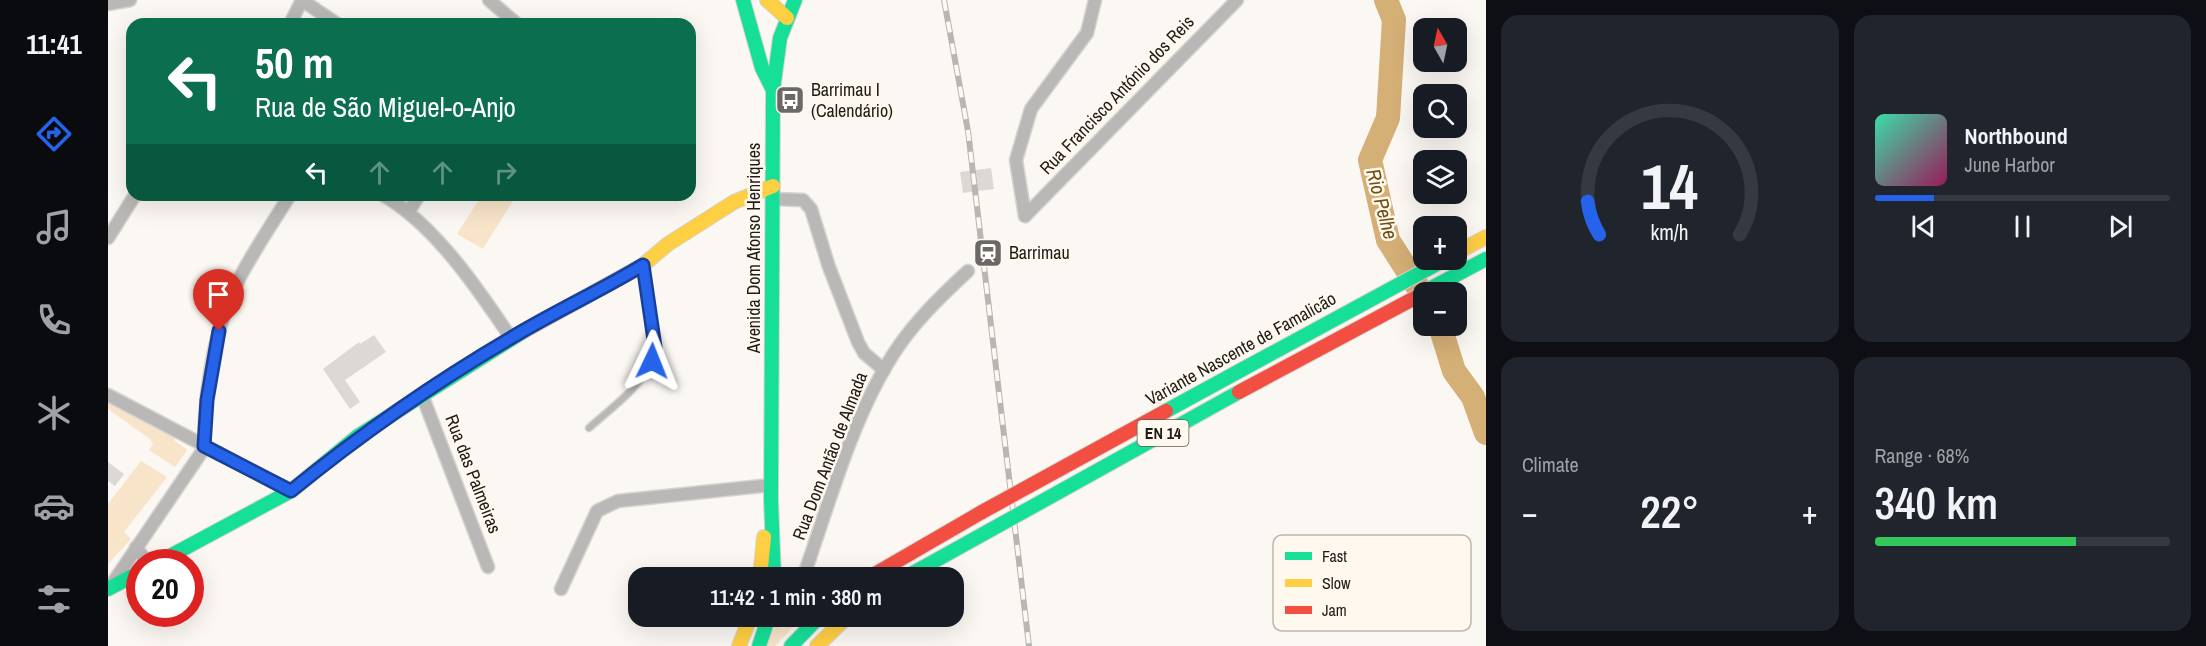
<!DOCTYPE html>
<html lang="en">
<head>
<meta charset="utf-8">
<style>
  body { margin:0; font-family:"Archivo Narrow",sans-serif; background:#20242c; color:#f1f3f6; height:100vh; display:flex; flex-direction:column; font-size:22px; white-space:nowrap }
  * { box-sizing:border-box; margin:0 }
  p { font-size:20px; color:#9ea1a6 }
  .icon { flex:none; width:33px; height:33px; fill:none; stroke:currentColor; stroke-width:2; stroke-linecap:round; stroke-linejoin:round }
  .map { position:relative; flex:1; overflow:hidden }
  .panel { display:flex; flex-direction:column; gap:15px; padding:15px; background:#0d0f14; width:720px }
  .panel>* { flex:none }
  .guide { position:absolute; left:18px; top:18px; width:570px; height:183px; border-radius:18px; box-shadow:0 6px 24px #0002; background:#0b6e4f; color:#fff; overflow:hidden }
  .needle { width:39px; rotate:351deg }
  .buttons { position:absolute; left:1305px; top:18px; display:grid; gap:12px }
  .buttons a { display:grid; place-items:center; width:54px; height:54px; border-radius:12px; background:#171b24; box-shadow:0 6px 24px #0002; font-size:30px }
  .speed { position:absolute; left:18px; top:549px; display:flex; gap:12px; font-size:30px; font-weight:700; text-align:center }
  .speed>* { display:grid; place-content:center; width:78px; height:78px; border-radius:50%; background:#171b24; box-shadow:0 6px 24px #0002; line-height:1 }
  .speed .limit { border:9px solid #d22; background:#fff; color:#111 }
  .pin { position:absolute; display:grid; place-items:center; width:51px; height:51px; color:#fff; margin:-62px -26px; border-radius:50% 50% 50% 0; rotate:-45deg; box-shadow:0 0 6px #0007 }
  .pin .icon { rotate:45deg }
  .me { position:absolute; width:66px; margin:-33px; rotate:2deg; stroke-linejoin:round; filter:drop-shadow(0 0 4px #0008) }
  .turn { display:flex; align-items:center; gap:21px; height:126px; padding:0 30px; font-size:27px }
  .turn .icon { width:78px; height:78px; stroke-width:2.5 }
  .turn b { display:block; font-size:42px; line-height:51px }
  .lanes { display:flex; align-items:center; height:57px; padding:0 30px; background:#0003; justify-content:center; gap:30px; direction:ltr }
  .lanes .off { opacity:.35 }
  .big { font-size:45px; font-weight:600; line-height:1.1 }
  .panel .card { flex:1; display:flex; flex-direction:column; justify-content:center; gap:9px; min-width:0; padding:0 21px; border-radius:18px; background:#20242c }
  .panel .dial { align-items:center; gap:0 }
  .dial svg { height:156px; overflow:visible; fill:none; stroke:#363941; stroke-width:7; stroke-linecap:round; text-anchor:middle }
  .dial text { fill:#f1f3f6; stroke:none }
  .song { display:flex; align-items:center; gap:18px }
  .cover { width:72px; height:72px; border-radius:9px; background:linear-gradient(135deg,hsl(160 70% 55%),hsl(330 70% 35%)) }
  .played { height:6px; border-radius:3px; background:linear-gradient(90deg,#2563eb 20%,#363941 20%) }
  .keys { display:flex; justify-content:space-around; direction:ltr }
  .heat { display:flex; justify-content:space-between; align-items:center; font-size:33px; direction:ltr }
  .charge { height:9px; border-radius:4px; background:linear-gradient(90deg,#34c759 68%,#363941 0) }
  .panel .tiles { flex:1; display:grid; gap:15px; grid-template-columns:repeat(2,1fr) }
  .trip { position:absolute; left:520px; top:567px; width:336px; height:60px; border-radius:18px; background:#171b24; box-shadow:0 6px 24px #0002; font-weight:600; line-height:60px; text-align:center }
  main { display:flex; flex:1; min-height:0 }
  .dock { display:flex; flex-direction:column; width:108px; justify-content:space-around; align-items:center; background:#090b0e; color:#9ea1a6 }
  .dock .icon { width:42px; height:42px }
  .dock .selected { color:#2563eb }
  .dock b { font-size:27px; color:#f1f3f6 }
  .map>svg:first-child { display:block }
  .green { fill:#f8e4c9 }
  .lines { fill:none; stroke-linecap:round; stroke-linejoin:round }
  .river { stroke:#d4af76; stroke-width:24 }
  .building { fill:#dcd8d4 }
  .lane-casing { stroke:#d7d4d0; stroke-width:9 }
  .street-casing { stroke:#d7d4d0; stroke-width:15 }
  .fast-casing { stroke:#d7d4d0; stroke-width:16 }
  .slow-casing { stroke:#d7d4d0; stroke-width:16 }
  .jam-casing { stroke:#d7d4d0; stroke-width:16 }
  .lane { stroke:#bab8b6; stroke-width:6 }
  .street { stroke:#bab8b6; stroke-width:12 }
  .fast { stroke:#16e098; stroke-width:14 }
  .slow { stroke:#ffcf43; stroke-width:14 }
  .jam { stroke:#f24e42; stroke-width:14 }
  .rail-casing { stroke:#b8b6b2; stroke-width:6 }
  .rail { stroke:#fff8ee; stroke-width:4; stroke-dasharray:11; stroke-linecap:butt }
  .fast-bridge-casing { stroke:#d7d4d0; stroke-width:16; stroke-linecap:butt }
  .jam-bridge-casing { stroke:#d7d4d0; stroke-width:16; stroke-linecap:butt }
  .fast-bridge { stroke:#16e098; stroke-width:14 }
  .jam-bridge { stroke:#f24e42; stroke-width:14 }
  .route-casing { stroke:#184099; stroke-width:15 }
  .route { stroke:#2563eb; stroke-width:10 }
  .labels { text-anchor:middle; stroke-width:5; stroke-linejoin:round; paint-order:stroke }
  .shield { fill:#fff8ee; stroke:#625e58; stroke-width:1.5 }
  .shield-label { font-size:16px; font-weight:bold; fill:#1f1c18 }
  .poi-label { font-size:18px; fill:#1f1c18; stroke:#fff8ee; text-anchor:start }
  .street-label { font-size:18px; fill:#1f1c18; stroke:#fff8ee }
  .water-label { font-size:20px; font-style:italic; fill:#714d11; stroke:#fff8ee }
  .key { fill:#fff8ee; stroke:#bcb6ae; stroke-width:1.5 }
  .key-label { font-size:16px; fill:#1f1c18 }
</style>
</head>
<body>
<main>
<nav class="dock">
<b>11:41</b>
<svg class="icon selected" aria-label="directions" viewBox="0 0 24 24"><path d="M12 3l9 9-9 9-9-9zM9 14v-3h6M13 9l2 2-2 2"/></svg>
<svg class="icon" aria-label="music" viewBox="0 0 24 24"><path d="M9 18V5l10-2v13"/><circle cx="6" cy="18" r="3"/><circle cx="16" cy="16" r="3"/></svg>
<svg class="icon" aria-label="phone" viewBox="0 0 24 24"><path d="M5 4h4l2 5-3 2q2 4 5 5l2-3 5 2v4C11 20 4 13 5 4z"/></svg>
<svg class="icon" aria-label="climate" viewBox="0 0 24 24"><path d="M12 3v18M4 7l16 10M4 17L20 7"/></svg>
<svg class="icon" aria-label="car" viewBox="0 0 24 24"><path d="M5 17H2v-5l4-1 3-4h7l3 4 3 1v5h-3M9 17h6M6 11h13"/><circle cx="7" cy="17" r="2"/><circle cx="17" cy="17" r="2"/></svg>
<svg class="icon" aria-label="filters" viewBox="0 0 24 24"><path d="M4 7h16M4 17h16"/><circle cx="9" cy="7" r="2"/><circle cx="15" cy="17" r="2"/></svg>
</nav>
<div class="map">
<svg width="1378" height="646" viewBox="0 0 1378 646">
  <rect width="100%" height="100%" fill="#fbf7f2"/>
  <!-- green -->
  <g class="green">
    <polygon points="374,195 399,195 406,199 375,249 349,234"/>
    <polygon points="0,400 67,438 66,440 79,450 67,467 41,450 45,445 42,439 0,409"/>
    <polygon points="33,461 59,477 16,532 23,539 0,564 0,504"/>
    <polygon points="686,617 694,617 667,646 658,646 666,625 675,628"/>
  </g>
  <g class="lines">
    <!-- river -->
    <g class="river">
      <polyline points="1278,0 1286,20 1280,118 1262,160 1280,240 1315,295"/>
      <polyline points="1332,326 1346,371 1365,397 1378,433"/>
    </g>
  </g>
  <!-- building -->
  <g class="building">
    <polygon points="883,168 886,189 855,193 852,172"/>
    <polygon points="266,335 278,352 237,380 252,402 242,409 215,369 251,342 252,344"/>
    <polygon points="0,462 16,474 7,486 0,481"/>
  </g>
  <g class="lines">
    <!-- lane casing -->
    <g class="lane-casing">
      <path id="lane" d="M 481,428 C 502,409 535,386 544,359 C 551,337 540,289 535,266"/>
    </g>
    <!-- street casing -->
    <g class="street-casing">
      <g id="street">
        <polyline points="194,0 229,24"/>
        <polyline points="381,0 409,24"/>
        <polyline points="0,4 22,0"/>
        <polyline points="182,24 194,0"/>
        <path d="M 275,195 C 327,225 370,289 403,338"/>
        <polyline points="665,199 695,200 703,209 721,267 750,342 756,353 776,370"/>
        <polyline points="301,211 311,195"/>
        <polyline points="917,216 1129,0"/>
        <polyline points="917,216 908,160 923,109 979,33 987,0"/>
        <polyline points="0,238 27,195"/>
        <polyline points="0,395 183,491"/>
        <polyline points="314,395 380,567"/>
        <polyline points="28,547 36,558 49,562"/>
        <path d="M 695,578 C 721,504 744,418 786,353 C 806,322 833,296 860,271"/>
        <path d="M 2,587 L 93,453 L 96,446 C 97,389 105,328 132,277 C 147,249 165,222 182,195"/>
        <polyline points="453,589 489,511 510,501 663,485"/>
      </g>
    </g>
    <!-- fast casing -->
    <g class="fast-casing">
      <g id="fast">
        <polyline points="635,0 654,68 665,90"/>
        <polyline points="1316,292 1378,259"/>
        <polyline points="1135,369 1336,260"/>
        <polyline points="51,562 183,491 250,436 416,331"/>
        <polyline points="666,578 663,500 665,90 672,38 687,0"/>
        <polyline points="0,589 32,572"/>
        <polyline points="651,646 661,616"/>
        <polyline points="683,646 712,616"/>
      </g>
    </g>
    <!-- slow casing -->
    <g class="slow-casing">
      <g id="slow">
        <polyline points="659,0 679,18"/>
        <polyline points="1348,253 1378,237"/>
        <polyline points="416,331 535,265 560,244 626,202 665,186"/>
        <polyline points="652,578 656,537"/>
        <polyline points="631,646 643,616"/>
        <polyline points="709,646 740,616"/>
      </g>
    </g>
    <!-- jam casing -->
    <g class="jam-casing">
      <polyline id="jam" points="760,578 874,512"/>
    </g>
    <!-- lane -->
    <use href="#lane" class="lane"/>
    <!-- street -->
    <use href="#street" class="street"/>
    <!-- fast -->
    <use href="#fast" class="fast"/>
    <!-- slow -->
    <use href="#slow" class="slow"/>
    <!-- jam -->
    <use href="#jam" class="jam"/>
    <!-- rail casing -->
    <g class="rail-casing">
      <polyline id="rail" points="836,0 860,131 921,646"/>
    </g>
    <!-- rail -->
    <use href="#rail" class="rail"/>
    <!-- fast-bridge casing -->
    <g class="fast-bridge-casing">
      <g id="fast-bridge">
        <polyline points="1058,411 1135,369"/>
        <polyline points="796,578 1131,392"/>
      </g>
    </g>
    <!-- jam-bridge casing -->
    <g class="jam-bridge-casing">
      <g id="jam-bridge">
        <polyline points="1131,392 1316,293"/>
        <polyline points="874,512 1058,411"/>
      </g>
    </g>
    <!-- fast-bridge -->
    <use href="#fast-bridge" class="fast-bridge"/>
    <!-- jam-bridge -->
    <use href="#jam-bridge" class="jam-bridge"/>
  </g>
  <g class="lines">
    <!-- route casing -->
    <g class="route-casing">
      <path id="route" d="M 111,331 L 99,400 L 96,446 L 183,491 C 252,435 326,383 403,338 C 446,312 492,291 535,265 L 547,347 L 544,361"/>
    </g>
    <!-- route -->
    <use href="#route" class="route"/>
  </g>
  <!-- icons -->
  <defs>
    <g id="bus-square" transform="scale(1.5)"><rect x="-9" y="-9" width="18" height="18" rx="4" fill="#6c6964" stroke="#fff8ee"/><path d="M-5-6H5V4H4V6H2V4H-2V6H-4V4H-5ZM-3.5-4V0h7V-4ZM-3.5 1.2v1.5H-2V1.2ZM2 1.2v1.5H3.5V1.2Z" fill="#fff"/></g>
    <g id="station-square" transform="scale(1.5)"><rect x="-9" y="-9" width="18" height="18" rx="4" fill="#6c6964" stroke="#fff8ee"/><path d="M-3-6H3Q5-6 5-4V2Q5 4 3 4L4.5 6H3L1.5 4h-3L-3 6H-4.5L-3 4Q-5 4-5 2V-4Q-5-6-3-6ZM-3.5-4v3h7v-3ZM-3.5 1v1.5H-2V1ZM2 1v1.5H3.5V1Z" fill="#fff"/></g>
  </defs>
  <g fill-rule="evenodd">
    <use href="#bus-square" x="682" y="100"/>
    <use href="#station-square" x="880" y="253"/>
  </g>
  <g class="labels">
    <!-- shield labels -->
    <rect class="shield" x="1029.5" y="420" width="51" height="26" rx="4.5"/>
    <g class="shield-label">
      <text x="1055" y="439">EN 14</text>
    </g>
    <!-- poi labels -->
    <g class="poi-label">
      <text x="703" y="96">Barrimau I<tspan x="703" dy="21">(Calendário)</tspan></text>
      <text x="901" y="259">Barrimau</text>
    </g>
    <!-- street labels -->
    <g class="street-label">
      <text transform="translate(1009 95) rotate(-46)" y="6">Rua Francisco António dos Reis</text>
      <text transform="translate(646 248) rotate(-90)" y="6">Avenida Dom Afonso Henriques</text>
      <text transform="translate(1133 349) rotate(-29)" y="6">Variante Nascente de Famalicão</text>
      <text transform="translate(722 456) rotate(-69)" y="6">Rua Dom Antão de Almada</text>
      <text transform="translate(365 474) rotate(69)" y="6">Rua das Palmeiras</text>
    </g>
    <!-- water labels -->
    <g class="water-label">
      <text transform="translate(1274 204) rotate(75)" y="7">Rio Pelhe</text>
    </g>
  </g>
  <!-- legend -->
  <rect x="1165" y="535" width="198" height="96" rx="9" class="key"/>
  <rect x="1177" y="552" width="27" height="8" fill="#16e098"/>
  <rect x="1177" y="579" width="27" height="8" fill="#ffcf43"/>
  <rect x="1177" y="606" width="27" height="8" fill="#f24e42"/>
  <g class="key-label">
    <text x="1214" y="562">Fast</text>
    <text x="1214" y="589">Slow</text>
    <text x="1214" y="616">Jam</text>
  </g>
</svg>
<div class="buttons">
<a><svg class="needle" viewBox="-14 -14 28 28"><path d="M0-13l5 13h-10z" fill="#e53935"/><path d="M0 13l5-13h-10z" fill="#9ea1a6"/></svg></a>
<a><svg class="icon" aria-label="search" viewBox="0 0 24 24"><circle cx="10" cy="10" r="6"/><path d="M15 15l6 6"/></svg></a>
<a><svg class="icon" aria-label="layers" viewBox="0 0 24 24"><path d="M12 4l9 5-9 5-9-5zM3 14l9 5 9-5"/></svg></a>
<a>+</a>
<a>−</a>
</div>
<div class="speed"><div class="limit">20</div></div>
<div class="pin" style="left:111px;top:331px;background:#d93025"><svg class="icon" aria-label="arrive" viewBox="0 0 24 24"><path d="M6 21V4h12l-3 4 3 4H6"/></svg></div>
<svg class="me" style="left:544px;top:361px" viewBox="-20 -20 40 40"><path d="M0-17L14 15 0 8-14 15z" fill="#2563eb" stroke="#fff" stroke-width="4"/></svg>
<div class="trip">11:42 · 1 min · 380 m</div>
<div class="guide">
<div class="turn"><svg class="icon" aria-label="left" viewBox="0 0 24 24"><path d="M17 20v-9H6M10 6l-5 5 5 5"/></svg><div><b>50 m</b>Rua de São Miguel-o-Anjo</div></div>
<div class="lanes"><svg class="icon" aria-label="left" viewBox="0 0 24 24"><path d="M17 20v-9H6M10 6l-5 5 5 5"/></svg><svg class="icon off" aria-label="ahead" viewBox="0 0 24 24"><path d="M12 20V5M6 11l6-6 6 6"/></svg><svg class="icon off" aria-label="ahead" viewBox="0 0 24 24"><path d="M12 20V5M6 11l6-6 6 6"/></svg><svg class="icon off" aria-label="right" viewBox="0 0 24 24"><path d="M7 20v-9h11M14 6l5 5-5 5"/></svg></div>
</div>
</div>
<section class="panel">
<div class="tiles">
<div class="card dial"><svg viewBox="0 0 100 80">
<path d="M14 69A42 42 0 1 1 86 69"/>
<path d="M14 69A42 42 0 0 1 8 52" stroke="#2563eb"/>
<text x="50" y="56" font-size="32" font-weight="700">14</text>
<text x="50" y="72" font-size="11">km/h</text>
</svg></div>
<div class="card">
<div class="song"><i class="cover"></i><div><b>Northbound</b><p>June Harbor</p></div></div>
<div class="played"></div>
<div class="keys"><svg class="icon" aria-label="previous" viewBox="0 0 24 24"><path d="M18 5L8 12l10 7zM5 5v14"/></svg><svg class="icon" aria-label="pause" viewBox="0 0 24 24"><path d="M8 5v14M16 5v14"/></svg><svg class="icon" aria-label="next" viewBox="0 0 24 24"><path d="M6 5l10 7-10 7zM19 5v14"/></svg></div>
</div>
<div class="card"><p>Climate</p>
<div class="heat"><a>−</a><b class="big">22°</b><a>+</a></div>
</div>
<div class="card"><p>Range · 68%</p><b class="big">340 km</b><div class="charge"></div></div>
</div>
</section>
</main>
</body>
</html>
